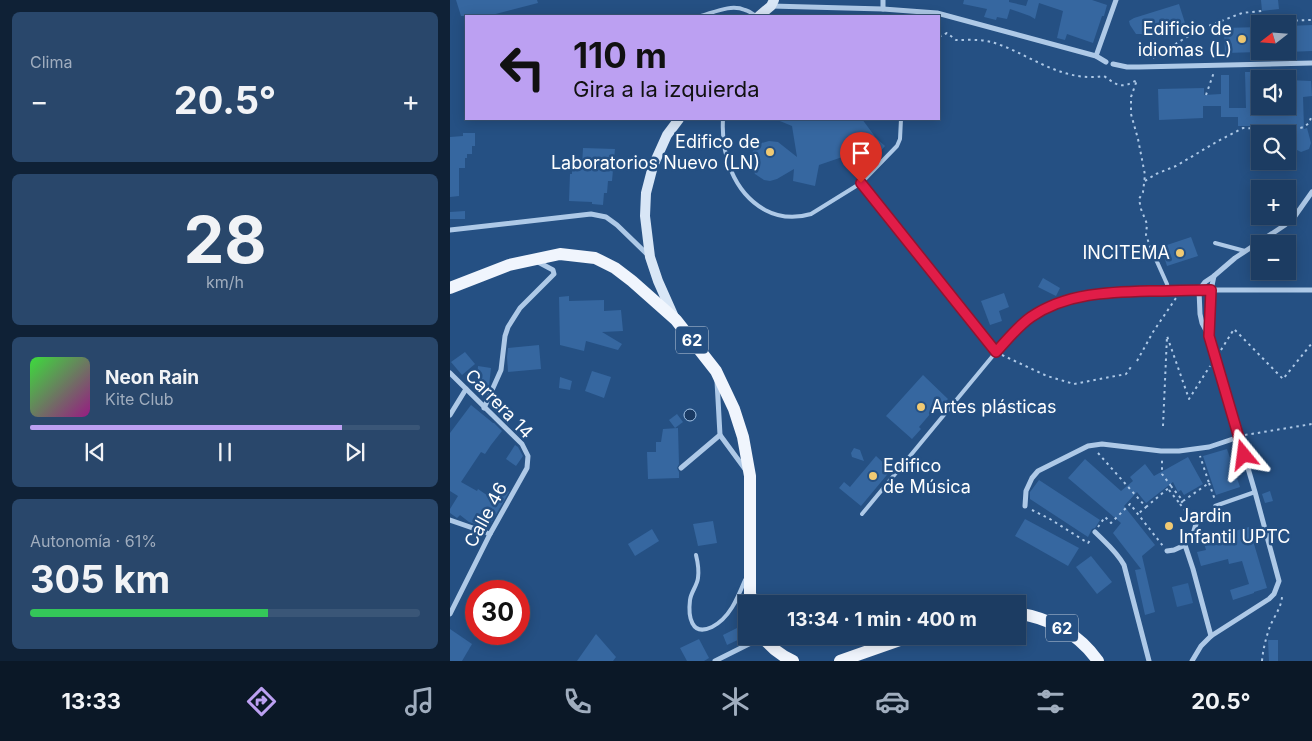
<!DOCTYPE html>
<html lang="es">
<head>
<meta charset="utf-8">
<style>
  body { margin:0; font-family:Inter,sans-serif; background:#29476b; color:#f1f3f6; height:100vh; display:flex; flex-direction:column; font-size:19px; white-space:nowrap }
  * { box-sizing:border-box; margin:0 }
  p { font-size:16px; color:#a0adbe }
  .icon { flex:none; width:28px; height:28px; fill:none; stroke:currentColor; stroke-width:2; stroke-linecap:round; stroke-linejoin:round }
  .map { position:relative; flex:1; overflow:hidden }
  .details { display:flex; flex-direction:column; gap:12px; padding:12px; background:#0f2136; width:450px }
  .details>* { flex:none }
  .hud { position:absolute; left:15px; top:15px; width:475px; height:105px; border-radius:0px; box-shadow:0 2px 12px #0003,0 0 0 1px #3a5677; background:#bca0f2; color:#111; overflow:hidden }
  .needle { width:32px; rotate:253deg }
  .buttons { position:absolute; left:801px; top:15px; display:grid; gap:10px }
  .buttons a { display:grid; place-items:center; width:45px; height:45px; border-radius:0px; background:#1c3c62; box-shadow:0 2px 12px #0003,0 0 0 1px #3a5677; font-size:25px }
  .speed { position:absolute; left:15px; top:580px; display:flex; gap:10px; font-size:25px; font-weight:700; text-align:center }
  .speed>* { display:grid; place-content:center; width:65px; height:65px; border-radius:50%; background:#1c3c62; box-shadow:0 2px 12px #0003,0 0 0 1px #3a5677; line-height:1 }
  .speed .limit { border:8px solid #d22; background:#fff; color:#111 }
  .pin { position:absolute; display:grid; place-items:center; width:42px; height:42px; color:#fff; margin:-51px -21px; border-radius:50% 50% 50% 0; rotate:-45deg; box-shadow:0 0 5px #0007 }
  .pin .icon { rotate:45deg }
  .me { position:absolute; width:55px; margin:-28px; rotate:344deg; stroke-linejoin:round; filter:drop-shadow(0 0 4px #0008) }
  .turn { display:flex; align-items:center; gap:18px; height:105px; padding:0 25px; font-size:22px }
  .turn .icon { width:65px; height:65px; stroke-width:2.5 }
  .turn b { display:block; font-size:35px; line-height:42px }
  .big { font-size:38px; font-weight:700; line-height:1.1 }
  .details .card { flex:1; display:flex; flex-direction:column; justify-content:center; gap:8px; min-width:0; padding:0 18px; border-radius:8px; background:#29476b }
  .details .dial { align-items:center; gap:0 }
  .dial b { font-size:65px; line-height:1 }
  .song { display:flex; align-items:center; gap:15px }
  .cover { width:60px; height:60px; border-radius:8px; background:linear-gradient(135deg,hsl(120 70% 55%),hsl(310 70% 35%)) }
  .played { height:5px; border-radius:2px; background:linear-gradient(90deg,#bca0f2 80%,#3a5677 80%) }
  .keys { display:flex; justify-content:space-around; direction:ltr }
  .heat { display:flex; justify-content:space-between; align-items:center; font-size:28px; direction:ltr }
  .charge { height:8px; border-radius:4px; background:linear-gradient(90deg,#34c759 61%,#3a5677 0) }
  .trip { position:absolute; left:288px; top:595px; width:288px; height:50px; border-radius:0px; background:#1c3c62; box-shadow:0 2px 12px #0003,0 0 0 1px #3a5677; font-weight:700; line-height:50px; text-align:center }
  .dock { display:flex; height:80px; justify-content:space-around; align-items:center; background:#0b1827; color:#a0adbe }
  .dock .icon { width:35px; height:35px }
  .dock .on { color:#bca0f2 }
  .dock b { font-size:22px; color:#f1f3f6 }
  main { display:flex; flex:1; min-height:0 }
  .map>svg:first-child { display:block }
  .green { fill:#30619a }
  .water { fill:#1a3a63; stroke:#a3c4e8 }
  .building { fill:#3667a0 }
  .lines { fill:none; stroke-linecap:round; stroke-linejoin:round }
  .path { stroke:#aec9e7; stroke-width:2; stroke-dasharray:2.5 4; stroke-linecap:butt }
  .lane { stroke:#aec9e7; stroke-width:4 }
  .street { stroke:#aec9e7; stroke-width:5 }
  .secondary { stroke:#d8e6f6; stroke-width:10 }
  .primary { stroke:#f0f5fd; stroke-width:12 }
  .route-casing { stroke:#92132f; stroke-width:12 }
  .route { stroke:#e11d48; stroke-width:9 }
  .poi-dot { fill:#f1ca73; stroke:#255083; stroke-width:2 }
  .labels { text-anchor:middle; stroke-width:5; stroke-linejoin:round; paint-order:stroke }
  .shield { fill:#255083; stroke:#becada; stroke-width:1 }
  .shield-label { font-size:16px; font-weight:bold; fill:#fff }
  .poi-label { font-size:18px; fill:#fff; stroke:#255083; text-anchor:end }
  .street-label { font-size:18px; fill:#fff; stroke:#255083 }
</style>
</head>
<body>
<main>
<section class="details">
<div class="card"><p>Clima</p>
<div class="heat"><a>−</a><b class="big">20.5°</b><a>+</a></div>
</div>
<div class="card dial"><b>28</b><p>km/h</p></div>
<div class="card">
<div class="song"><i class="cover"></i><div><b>Neon Rain</b><p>Kite Club</p></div></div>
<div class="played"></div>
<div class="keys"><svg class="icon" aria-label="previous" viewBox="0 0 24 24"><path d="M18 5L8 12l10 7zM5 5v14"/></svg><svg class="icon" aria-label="pause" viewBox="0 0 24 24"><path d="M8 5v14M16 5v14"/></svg><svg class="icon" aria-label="next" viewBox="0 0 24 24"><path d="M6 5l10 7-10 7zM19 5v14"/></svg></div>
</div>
<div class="card"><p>Autonomía · 61%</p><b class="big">305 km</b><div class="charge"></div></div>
</section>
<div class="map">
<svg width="862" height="661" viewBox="0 0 862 661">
  <rect width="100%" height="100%" fill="#255083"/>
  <!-- green -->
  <polygon class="green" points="738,583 743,603 727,607 722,587"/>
  <!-- water -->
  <circle class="water" cx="240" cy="415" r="6"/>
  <!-- building -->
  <g class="building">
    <polygon points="6,0 87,0 88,3 38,16 11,16"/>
    <polygon points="514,0 559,0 559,2 576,6 578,0 642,0 657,5 654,16 652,16 643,43 617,34 615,40 607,38 613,11 589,3 585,19 580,16 560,9 557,19 547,17 546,20 534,17 537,9 513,4"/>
    <polygon points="811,0 828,0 829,9 812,11"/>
    <polygon points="729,4 735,23 697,34 686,34 680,25 679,21 684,18"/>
    <polygon points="862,25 862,51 838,52 838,26"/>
    <polygon points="810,27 810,52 775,53 774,28"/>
    <polygon points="795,72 810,72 810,106 838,106 838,80 861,81 862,96 853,97 854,129 857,128 861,143 859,149 851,152 845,149 843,146 838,126 788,126 788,117 771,117 771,106 753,106 753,118 709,120 708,89 754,88 754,95 771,94 771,75 779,75 779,108 796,108"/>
    <polygon points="325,119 412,119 426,138 435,146 420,164 407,152 369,165 365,186 343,181 344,169 327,179 320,181 314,180 305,174 301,166 301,154 308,144 319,141 328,142 347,157 342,126"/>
    <polygon points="13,133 25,133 25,146 22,146 22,154 17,154 17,158 15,158 15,168 9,168 9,196 0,197 0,137 13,136"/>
    <polygon points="133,148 165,149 164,159 168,160 167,170 163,170 162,181 158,181 157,193 154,193 153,205 142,204 142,202 119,201 120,174 122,174 122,166 132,166"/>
    <polygon points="15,211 15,219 0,219 0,212"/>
    <polygon points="741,237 748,256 717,266 711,247"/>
    <polygon points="593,278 610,288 606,296 588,287"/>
    <polygon points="554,293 559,307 549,311 552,321 540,325 531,301"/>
    <polygon points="119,296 119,301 154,300 154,311 171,310 173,331 152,332 172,344 168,350 136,341 134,351 110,345 109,297"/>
    <polygon points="89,345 91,369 58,372 57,357 58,348"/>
    <polygon points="15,352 25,364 12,375 1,362"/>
    <polygon points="28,366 41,368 39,386 38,389 26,388"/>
    <polygon points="142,371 161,377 154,398 135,391"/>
    <polygon points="473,375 498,399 483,415 481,413 469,427 471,429 462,439 436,416"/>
    <polygon points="110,377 122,381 120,390 109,388"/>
    <polygon points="21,405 43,423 44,423 52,431 41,445 35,454 31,452 11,482 27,491 28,489 41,498 51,485 59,492 40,525 37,528 19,522 10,515 7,518 0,513 0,509 8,496 0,491 0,433"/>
    <polygon points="227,414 233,422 225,428 219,420"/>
    <polygon points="228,428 229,464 227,468 229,472 229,478 198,479 197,452 206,452 206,442 211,442 213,429"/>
    <polygon points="65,445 68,447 73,456 66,466 56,459"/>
    <polygon points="404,448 410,450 414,461 402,457 401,453"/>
    <polygon points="777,449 790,487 766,495 753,456"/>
    <polygon points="426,456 441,470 411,506 389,488 394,482 400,487"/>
    <polygon points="738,457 753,484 734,495 731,490 728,492 723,482 696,503 687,492 674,506 705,545 692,556 705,612 695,615 685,570 691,569 663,533 671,523 618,478 635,459 671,491 683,481 680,477 695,464 704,476"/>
    <polygon points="589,480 650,520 645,528 642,529 638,537 580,499 580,492"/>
    <polygon points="820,491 823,501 815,503 812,494"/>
    <polygon points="575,519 629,548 618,566 565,536"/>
    <polygon points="263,521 267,543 248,546 243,524"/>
    <polygon points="799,527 817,588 804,592 804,593 783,600 780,590 799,584 792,561 779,564 778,559 751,566 747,552 756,550 754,543 772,538 771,535"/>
    <polygon points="202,529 209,541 185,556 178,544"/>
    <polygon points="641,556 662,582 647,594 626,567"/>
    <polygon points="287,628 292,638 277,645 273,635"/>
    <polygon points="0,629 22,644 12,661 0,661"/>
    <polygon points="146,634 166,657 163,661 127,661"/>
    <polygon points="249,639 259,658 254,661 237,661 230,648"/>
    <polygon points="818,640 828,640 828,661 819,661"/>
  </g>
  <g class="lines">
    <!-- path -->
    <g class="path">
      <polyline points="827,19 828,21 862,20"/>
      <path d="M 489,35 L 491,36 L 497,33 L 506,40 C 517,40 530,39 541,42 C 552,45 563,50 573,55 C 599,68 625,81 654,76 C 668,86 671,89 687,80 L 681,97 L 681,114 L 688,139 L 695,175 L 693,192 L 689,199 L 691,209 L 697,224 L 696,235 L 701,249"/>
      <polyline points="703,58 748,30 792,13 812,11"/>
      <polyline points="756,95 764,72"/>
      <polyline points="695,181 706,174 726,166 768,141 793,128 831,129 850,128 854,127 859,123 862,115"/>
      <polyline points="771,350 784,329 833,379 862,343"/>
      <polyline points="552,355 597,376 624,384 676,374 683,364"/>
      <polyline points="687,361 703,332 726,298"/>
      <polyline points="713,426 717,336 739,399 760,366"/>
      <polyline points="795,435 862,424"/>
      <polyline points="648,453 696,507 688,514"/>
      <polyline points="759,483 765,500"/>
      <polyline points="719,490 730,504 733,501 721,486"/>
      <polyline points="733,501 759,483 750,456"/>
      <polyline points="730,504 741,518"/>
      <polyline points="696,507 721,486 712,474 712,459"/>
      <polyline points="582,510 600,519 638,543 641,539"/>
      <polyline points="648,527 655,517 661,523 680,504 713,546"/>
      <path d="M 812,661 C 813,649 816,638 820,626 C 824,617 831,608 832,597"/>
    </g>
    <!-- lane -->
    <g class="lane">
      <path d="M 251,16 C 265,12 281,4 295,10 C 299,11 303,14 306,16"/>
      <path d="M 273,119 C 271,154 283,192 315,210 C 330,218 344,219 361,214 L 411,183 L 447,146 L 450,139 L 451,119"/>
      <polyline points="411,183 546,352"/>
      <polyline points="765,243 795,251"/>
      <polyline points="704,255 717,284 718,291"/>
      <polyline points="765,506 805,492"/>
      <path d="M 412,514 L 546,352 C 557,340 568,326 581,317 C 613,294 654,293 691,291 C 710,291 730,290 749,290"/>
      <path d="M 246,555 C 248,563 249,571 248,578 C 247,586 241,592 240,600 C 238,616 241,637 262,627 C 280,618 288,597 295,580"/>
    </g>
    <!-- street -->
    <g class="street">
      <polyline points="321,6 433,9 487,13 646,56 656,62"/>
      <polyline points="433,9 433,0"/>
      <polyline points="646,56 666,0"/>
      <polyline points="663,64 677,67 689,67 862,63"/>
      <polyline points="0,230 141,214 156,217 167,225 198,255"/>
      <polyline points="749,290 862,290"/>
      <polyline points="760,335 761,290 764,276"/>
      <polyline points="0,373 72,444 78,456 77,468 40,534 0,614"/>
      <polyline points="34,408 51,370 55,336 58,327 70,308 104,274 103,270 88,262"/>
      <polyline points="0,415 16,389"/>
      <polyline points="270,435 295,469"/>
      <polyline points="231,468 270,435 267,381"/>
      <polyline points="575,506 576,491 582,478 588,471 638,446 652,444 711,451 729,451 759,447 789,437"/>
      <polyline points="0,520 40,534"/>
      <path d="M 645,532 C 656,543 667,552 674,565 L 699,661"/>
      <polyline points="735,545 744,531 746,524"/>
      <polyline points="717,551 724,550 735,545 743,569 761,636"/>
      <polyline points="265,661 313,637"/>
      <polyline points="742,661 751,646 761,636 819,599 824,594 829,581 805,492 759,336 752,323 750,314 749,290 755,282 764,276 785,258 835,225 845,216 862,192"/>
    </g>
    <!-- secondary -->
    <g class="secondary">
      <polyline points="309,16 321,6 324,0"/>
      <polyline points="224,317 208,281 200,257 195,216 196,193 203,166 217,135 229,119"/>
    </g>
    <!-- primary -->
    <g class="primary">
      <polyline points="0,288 59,265 110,254 145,258 165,268 182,281 226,320 266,371 284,409 293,437 300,476 300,593 302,604"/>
      <path d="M 566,613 C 599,618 628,633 648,661"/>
      <path d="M 312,636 C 321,648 330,655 343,661"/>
      <polyline points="390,661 461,636"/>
    </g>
  </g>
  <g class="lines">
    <!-- route casing -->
    <g class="route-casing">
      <path id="route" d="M 411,183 L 546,352 C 557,340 568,326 581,317 C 616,293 659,292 700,291 C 720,291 741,290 761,290 L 759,336 L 794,455"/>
    </g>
    <!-- route -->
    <use href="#route" class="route"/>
  </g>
  <!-- markers -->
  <g class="poi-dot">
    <circle cx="792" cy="39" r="5"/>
    <circle cx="320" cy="152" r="5"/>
    <circle cx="730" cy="253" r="5"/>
    <circle cx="471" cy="407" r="5"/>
    <circle cx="423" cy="476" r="5"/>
    <circle cx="719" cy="526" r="5"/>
  </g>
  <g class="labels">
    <!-- shield labels -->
    <g class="shield">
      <rect x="226" y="326.5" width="32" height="27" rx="4"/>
      <rect x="596" y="614.5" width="32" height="27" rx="4"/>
    </g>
    <g class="shield-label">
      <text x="242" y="346">62</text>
      <text x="612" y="634">62</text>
    </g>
    <!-- poi labels -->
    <g class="poi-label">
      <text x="782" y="35">Edificio de<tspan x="782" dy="21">idiomas (L)</tspan></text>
      <text x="310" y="148">Edifico de<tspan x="310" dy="21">Laboratorios Nuevo (LN)</tspan></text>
      <text x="720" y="259">INCITEMA</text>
      <text x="481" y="413" text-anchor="start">Artes plásticas</text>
      <text x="433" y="472" text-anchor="start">Edifico<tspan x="433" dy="21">de Música</tspan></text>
      <text x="729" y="522" text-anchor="start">Jardin<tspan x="729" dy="21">Infantil UPTC</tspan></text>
    </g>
    <!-- street labels -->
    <g class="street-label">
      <text transform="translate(49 404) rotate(46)" y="6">Carrera 14</text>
      <text transform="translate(36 515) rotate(-62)" y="6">Calle 46</text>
    </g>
  </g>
</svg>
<div class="buttons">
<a><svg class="needle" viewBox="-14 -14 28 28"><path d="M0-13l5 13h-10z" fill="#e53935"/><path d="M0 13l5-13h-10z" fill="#a0adbe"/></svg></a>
<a><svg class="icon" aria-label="sound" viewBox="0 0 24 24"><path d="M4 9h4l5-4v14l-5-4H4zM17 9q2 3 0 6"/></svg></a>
<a><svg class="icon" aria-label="search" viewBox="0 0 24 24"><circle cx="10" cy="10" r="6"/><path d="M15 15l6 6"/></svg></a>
<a>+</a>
<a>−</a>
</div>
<div class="speed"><div class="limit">30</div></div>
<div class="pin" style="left:411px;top:183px;background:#d93025"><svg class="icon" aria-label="arrive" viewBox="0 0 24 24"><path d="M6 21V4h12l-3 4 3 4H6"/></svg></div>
<svg class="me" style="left:794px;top:455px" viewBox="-20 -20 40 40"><path d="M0-17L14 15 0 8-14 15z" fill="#e11d48" stroke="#fff" stroke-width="4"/></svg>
<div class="trip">13:34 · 1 min · 400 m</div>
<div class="hud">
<div class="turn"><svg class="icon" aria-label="left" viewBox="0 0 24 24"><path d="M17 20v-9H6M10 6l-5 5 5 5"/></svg><div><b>110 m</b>Gira a la izquierda</div></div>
</div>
</div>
</main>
<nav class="dock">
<b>13:33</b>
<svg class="icon on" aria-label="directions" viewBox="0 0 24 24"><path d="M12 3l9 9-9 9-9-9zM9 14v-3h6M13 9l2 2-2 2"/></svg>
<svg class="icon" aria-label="music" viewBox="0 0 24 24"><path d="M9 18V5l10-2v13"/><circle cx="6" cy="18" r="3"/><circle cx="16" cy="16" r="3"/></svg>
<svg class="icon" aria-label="phone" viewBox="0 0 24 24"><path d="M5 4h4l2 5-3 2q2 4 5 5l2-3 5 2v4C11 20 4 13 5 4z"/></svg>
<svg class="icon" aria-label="climate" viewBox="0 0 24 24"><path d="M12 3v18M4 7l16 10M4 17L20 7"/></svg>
<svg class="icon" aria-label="car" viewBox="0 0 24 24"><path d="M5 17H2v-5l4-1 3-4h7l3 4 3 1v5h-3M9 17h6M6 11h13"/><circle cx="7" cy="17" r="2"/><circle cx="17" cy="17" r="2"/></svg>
<svg class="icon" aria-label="filters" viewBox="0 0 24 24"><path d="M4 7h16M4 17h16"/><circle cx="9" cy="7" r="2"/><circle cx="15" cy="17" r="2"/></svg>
<b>20.5°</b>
</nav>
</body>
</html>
